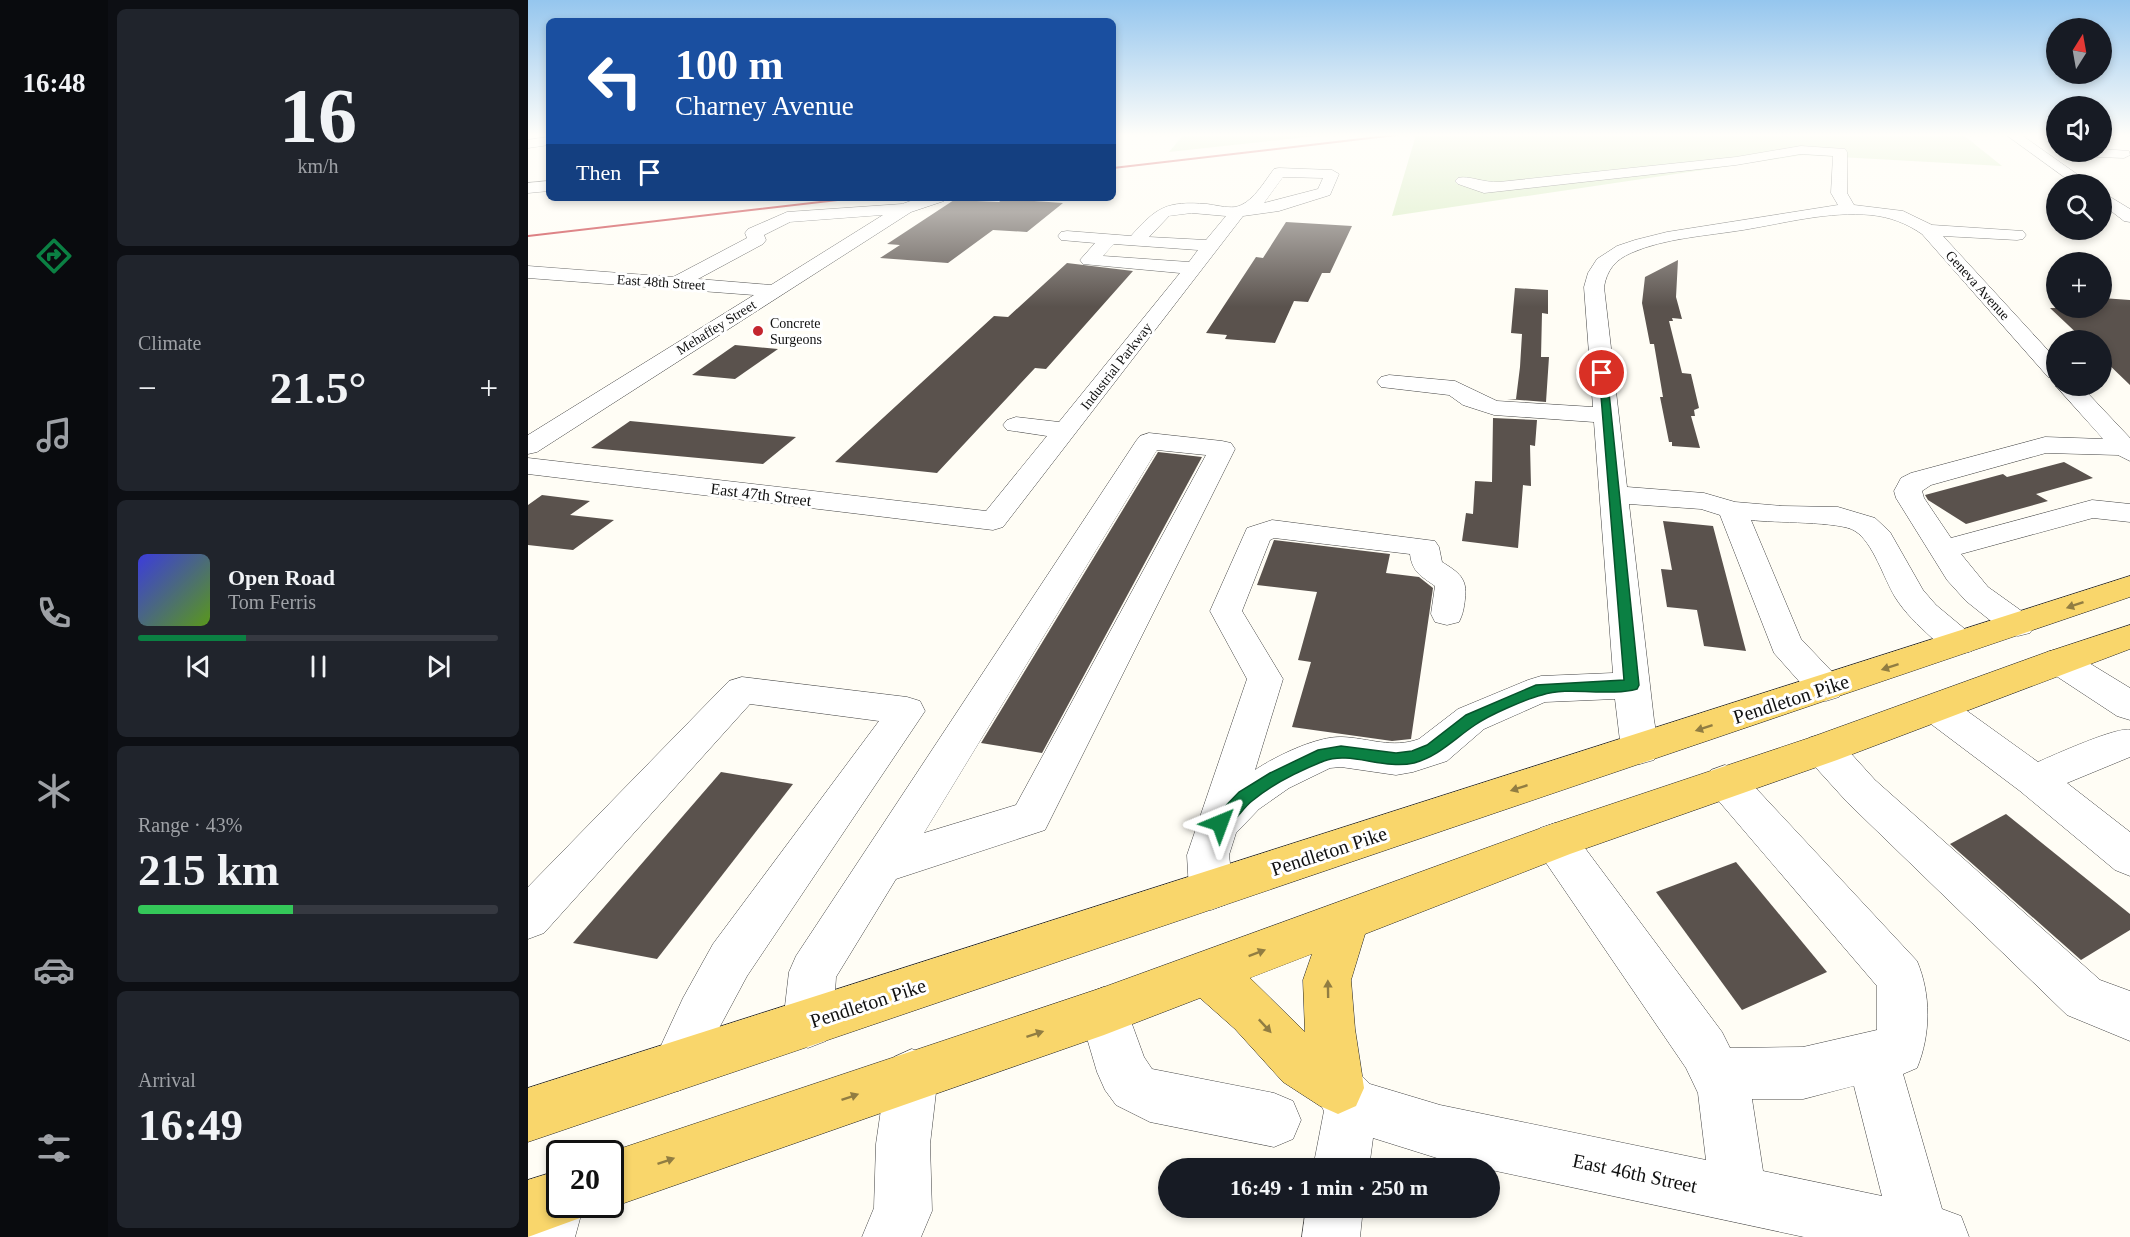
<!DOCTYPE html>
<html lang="en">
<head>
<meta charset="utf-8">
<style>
  body { margin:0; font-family:Georgia,serif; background:#20242c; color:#f1f3f6; height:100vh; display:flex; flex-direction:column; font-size:22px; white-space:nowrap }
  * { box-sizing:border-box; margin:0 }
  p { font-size:20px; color:#9ea1a6 }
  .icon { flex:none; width:33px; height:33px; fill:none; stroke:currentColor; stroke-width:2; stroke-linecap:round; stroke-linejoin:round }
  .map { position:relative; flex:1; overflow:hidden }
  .details { display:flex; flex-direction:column; gap:9px; padding:9px; background:#0d0f14; width:420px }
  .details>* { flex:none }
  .hud { position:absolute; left:18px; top:18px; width:570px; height:183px; border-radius:9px; box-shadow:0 3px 9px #0003; background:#1a4fa0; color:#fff; overflow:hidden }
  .needle { width:39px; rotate:11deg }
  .tools { position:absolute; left:1518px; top:18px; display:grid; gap:12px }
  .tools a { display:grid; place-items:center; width:66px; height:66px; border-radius:50%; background:#171b24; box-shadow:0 3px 9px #0003; font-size:30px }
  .speed { position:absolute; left:18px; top:1140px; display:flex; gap:12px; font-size:30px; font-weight:700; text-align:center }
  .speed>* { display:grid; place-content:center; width:78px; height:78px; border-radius:50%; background:#171b24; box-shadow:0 3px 9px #0003; line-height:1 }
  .speed .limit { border:3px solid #111; border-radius:9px; background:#fff; color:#111 }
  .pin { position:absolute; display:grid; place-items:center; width:51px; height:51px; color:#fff; margin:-26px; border:3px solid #fff; border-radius:50%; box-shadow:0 2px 6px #0007 }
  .me { position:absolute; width:66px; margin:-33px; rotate:44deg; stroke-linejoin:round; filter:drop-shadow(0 0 4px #0008) }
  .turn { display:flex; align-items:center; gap:21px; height:126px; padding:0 30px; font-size:27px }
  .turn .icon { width:78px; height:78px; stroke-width:2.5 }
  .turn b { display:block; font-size:42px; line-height:51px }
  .then { display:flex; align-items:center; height:57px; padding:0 30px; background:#0003; gap:12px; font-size:22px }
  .big { font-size:45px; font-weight:700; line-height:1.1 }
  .details .card { flex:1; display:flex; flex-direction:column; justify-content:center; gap:9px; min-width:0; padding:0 21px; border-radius:9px; background:#20242c }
  .details .dial { align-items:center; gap:0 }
  .dial b { font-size:78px; line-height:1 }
  .song { display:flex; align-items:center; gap:18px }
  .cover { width:72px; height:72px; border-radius:9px; background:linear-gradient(135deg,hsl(240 70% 55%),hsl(90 70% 35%)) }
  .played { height:6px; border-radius:3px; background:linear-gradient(90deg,#0b8043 30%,#363941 30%) }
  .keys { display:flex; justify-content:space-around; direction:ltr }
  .heat { display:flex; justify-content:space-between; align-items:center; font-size:33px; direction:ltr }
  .charge { height:9px; border-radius:4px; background:linear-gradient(90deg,#34c759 43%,#363941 0) }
  .trip { position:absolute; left:630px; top:1158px; width:342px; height:60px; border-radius:30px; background:#171b24; box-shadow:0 3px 9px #0003; font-weight:700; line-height:60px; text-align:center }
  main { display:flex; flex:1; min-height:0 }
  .menu { display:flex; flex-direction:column; width:108px; justify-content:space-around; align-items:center; background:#090b0e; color:#9ea1a6 }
  .menu .icon { width:42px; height:42px }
  .menu .selected { color:#0b8043 }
  .menu b { font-size:27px; color:#f1f3f6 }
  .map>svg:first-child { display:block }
  .green { fill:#d5ebbd }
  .building { fill:#5a524d }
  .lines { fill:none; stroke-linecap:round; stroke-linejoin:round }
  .minor-casing { stroke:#444; stroke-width:1 }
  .major-casing { stroke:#222; stroke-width:1 }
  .minor { fill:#fff; fill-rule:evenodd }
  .major { fill:#f9d66b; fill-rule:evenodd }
  .rail { stroke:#c4262e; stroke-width:2 }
  .oneway { fill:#917d42 }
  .route { fill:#0b8043; stroke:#07532c; stroke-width:1.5 }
  .poi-dot { fill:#c4262e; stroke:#fff; stroke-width:2 }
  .labels { text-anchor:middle; stroke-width:6; stroke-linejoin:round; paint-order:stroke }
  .far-street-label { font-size:14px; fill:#111; stroke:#fff }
  .far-poi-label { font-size:14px; fill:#111; stroke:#fff; text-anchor:start }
  .street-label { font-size:16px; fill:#111; stroke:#fff }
  .near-street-label { font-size:20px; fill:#111; stroke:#fff }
</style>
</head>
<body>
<main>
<nav class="menu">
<b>16:48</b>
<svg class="icon selected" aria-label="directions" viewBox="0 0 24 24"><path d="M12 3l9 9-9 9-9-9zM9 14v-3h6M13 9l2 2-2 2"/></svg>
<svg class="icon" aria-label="music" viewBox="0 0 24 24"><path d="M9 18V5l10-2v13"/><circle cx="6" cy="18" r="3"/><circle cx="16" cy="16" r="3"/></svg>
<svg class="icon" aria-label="phone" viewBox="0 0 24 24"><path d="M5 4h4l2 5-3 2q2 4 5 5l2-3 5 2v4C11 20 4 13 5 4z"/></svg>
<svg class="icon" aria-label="climate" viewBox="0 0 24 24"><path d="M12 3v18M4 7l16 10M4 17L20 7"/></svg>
<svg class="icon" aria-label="car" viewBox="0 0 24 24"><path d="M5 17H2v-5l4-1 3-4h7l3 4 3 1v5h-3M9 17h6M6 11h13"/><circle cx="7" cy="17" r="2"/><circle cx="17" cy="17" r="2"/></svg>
<svg class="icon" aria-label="filters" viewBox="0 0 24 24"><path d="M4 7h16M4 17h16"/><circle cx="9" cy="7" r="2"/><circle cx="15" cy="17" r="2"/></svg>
</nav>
<section class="details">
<div class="card dial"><b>16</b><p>km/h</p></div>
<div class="card"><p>Climate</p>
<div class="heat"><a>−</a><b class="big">21.5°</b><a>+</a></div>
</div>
<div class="card">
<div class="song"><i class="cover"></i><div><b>Open Road</b><p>Tom Ferris</p></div></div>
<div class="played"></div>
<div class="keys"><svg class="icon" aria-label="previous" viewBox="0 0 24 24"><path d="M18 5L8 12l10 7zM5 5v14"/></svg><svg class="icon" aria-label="pause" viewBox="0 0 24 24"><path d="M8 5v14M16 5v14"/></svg><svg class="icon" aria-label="next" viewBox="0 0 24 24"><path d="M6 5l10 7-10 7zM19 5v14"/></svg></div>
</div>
<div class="card"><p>Range · 43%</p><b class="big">215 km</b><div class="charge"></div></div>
<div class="card"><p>Arrival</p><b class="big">16:49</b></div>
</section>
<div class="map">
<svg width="1602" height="1237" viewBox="0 0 1602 1237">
  <rect width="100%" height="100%" fill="#fffdf5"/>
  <!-- green -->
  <g class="green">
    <polygon points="656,134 806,134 641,152"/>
    <polygon points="903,134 1434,134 1474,166 1275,155 864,216 888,135"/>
  </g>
  <!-- building -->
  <g class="building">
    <polygon points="475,199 535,203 499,232 465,230 420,263 352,258 372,245 359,244 426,200 471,202"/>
    <polygon points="758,222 824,226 802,273 794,273 780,302 766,301 747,343 697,339 699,335 678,333 728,257 735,258"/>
    <polygon points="1150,260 1148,297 1154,319 1144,318 1145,321 1141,321 1154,373 1163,374 1171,408 1166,410 1167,416 1163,416 1172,448 1144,446 1144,442 1141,442 1132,397 1135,397 1126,344 1122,344 1114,303 1117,277"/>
    <polygon points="539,263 605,271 518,369 507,368 409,473 307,462 466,316 480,317"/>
    <polygon points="987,288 1020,290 1020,314 1014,313 1013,357 1021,357 1018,402 979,399 988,399 992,367 994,334 983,333"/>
    <polygon points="1574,298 1602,300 1602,385 1574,358 1574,340 1556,340 1522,308 1574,308"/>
    <polygon points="207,345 250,349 207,379 164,375"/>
    <polygon points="965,418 1009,420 1007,446 1002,445 1003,486 995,485 990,548 934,541 938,513 945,514 947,481 964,482"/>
    <polygon points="102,421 268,437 235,464 63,448"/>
    <polygon points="630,452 674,457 514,753 453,743"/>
    <polygon points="1536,462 1565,478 1508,494 1520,501 1438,524 1400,500 1397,495 1475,474 1479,477"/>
    <polygon points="14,495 62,501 42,515 86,520 45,550 0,545 0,505"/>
    <polygon points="1135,521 1185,526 1218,651 1176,646 1169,610 1139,607 1133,569 1144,570"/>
    <polygon points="746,540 862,554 858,573 891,577 905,588 883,739 864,741 764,727 783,662 770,660 789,592 729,585"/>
    <polygon points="193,772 265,784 129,959 45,943"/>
    <polygon points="1478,814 1602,914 1602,930 1553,960 1422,844"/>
    <polygon points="1208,862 1299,972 1214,1010 1128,892"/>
  </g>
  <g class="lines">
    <!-- minor casing -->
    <g class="minor-casing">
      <g id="minor">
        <polygon points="1477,134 1492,134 1563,184 1546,184"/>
        <polygon points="21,137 21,145 0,148 0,140"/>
        <path d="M 1273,146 L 1317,149 L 1319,152 L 1319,193 L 1326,205 L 1375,211 L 1404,225 L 1495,231 L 1498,235 L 1495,239 L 1489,240 L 1415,236 L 1528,359 L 1528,379 L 1520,377 L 1394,234 C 1378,223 1362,217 1343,215 C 1301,211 1257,223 1215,230 C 1178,236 1137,238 1103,253 C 1087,260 1079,270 1076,287 L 1099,487 L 1176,493 L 1207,502 L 1254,506 L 1310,507 L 1347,518 L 1362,532 L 1395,590 L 1408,605 L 1444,635 L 1449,643 L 1444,651 C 1426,657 1418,649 1404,638 C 1390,625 1377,613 1367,597 C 1356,579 1345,542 1327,531 C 1313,521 1244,523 1223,520 L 1273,639 L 1311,679 L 1316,688 L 1311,697 L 1298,701 L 1285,697 L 1246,653 L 1192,515 L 1173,509 L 1101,504 L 1126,720 L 1131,749 L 1126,760 L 1112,764 L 1098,760 L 1093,749 L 1087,699 L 1017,702 L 956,729 L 919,761 L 885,772 L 868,775 L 813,767 L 802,768 L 761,788 L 731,809 L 708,833 L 701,855 L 705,890 L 699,904 L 683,910 L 667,904 L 661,890 L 659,855 L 719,679 L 682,611 L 719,528 L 744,520 L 907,541 L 911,547 L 914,562 C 930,572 940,578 937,599 C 936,608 935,614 931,622 L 919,625 L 907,622 L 903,614 L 907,586 C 893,576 884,572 882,554 L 746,538 L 742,540 L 714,611 L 755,679 L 727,770 C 748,756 789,736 814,737 C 841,738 864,749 891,739 L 930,709 L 1000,680 L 1013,676 L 1085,673 L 1066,422 L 966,415 L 935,405 L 921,395 L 853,387 L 849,382 L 853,377 L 861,375 L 927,381 L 969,401 L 1065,407 L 1056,287 L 1060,273 L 1069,259 L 1089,246 L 1107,240 L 1139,232 L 1310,205 L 1303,193 L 1305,156 L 1273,154 L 1208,165 L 956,193 L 930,184 L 927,181 L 930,178 C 940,175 956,183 971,182 L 1208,157 Z"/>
        <polygon points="1574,149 1601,151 1602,155 1596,158 1544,156 1537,152 1574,152"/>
        <path d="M 751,168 L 804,170 L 811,174 L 802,195 L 751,211 L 715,216 L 475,527 L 465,530 L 0,474 L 0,458 L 458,511 L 519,436 L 479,430 L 475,425 L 479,420 L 488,417 L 531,422 L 652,273 L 555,264 L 552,260 L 567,243 L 533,240 L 530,236 L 533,232 L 539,231 L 603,236 C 629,207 638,201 679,204 C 687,205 698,208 707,207 C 724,204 736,182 746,169 ZM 755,177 L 795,178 L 790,189 L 736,203 ZM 664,213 L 698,216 L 678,240 L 621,237 L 641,216 ZM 586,244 L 670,250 L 661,262 L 575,256 Z"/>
        <polygon points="21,181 21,191 0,193 0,183"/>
        <polygon points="1574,192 1602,209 1602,222 1596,221 1574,204"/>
        <path d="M 391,198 L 418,198 L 416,201 L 383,212 L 9,452 L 0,454 L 0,435 L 226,295 L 0,278 L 0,266 L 145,277 L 219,238 L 217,233 L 220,229 L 259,212 L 374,204 ZM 355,215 L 243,285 L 170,279 L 235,244 L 238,240 L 236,235 L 262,222 Z"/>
        <polygon points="1528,386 1553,386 1602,438 1602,461 1590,455 1518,453 1403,485 1394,491 1396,498 1423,538 1564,500 1602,504 1602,522 1565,518 1433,554 1460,587 1502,617 1507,625 1502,633 1490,636 1478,633 1438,601 1419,580 1368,498 1366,491 1373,478 1383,473 1517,437 1575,439"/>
        <path d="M 621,433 L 694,441 L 703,443 L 707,449 L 517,830 L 368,879 L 308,977 L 305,1023 L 298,1041 L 280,1048 L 262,1041 L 255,1023 L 261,972 L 268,956 L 608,441 L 612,436 ZM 629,450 L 678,455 L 488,805 L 396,833 Z"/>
        <polygon points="1531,649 1543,652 1602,688 1602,720 1589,716 1519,670 1514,661 1519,652"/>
        <polygon points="214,677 379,697 392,701 397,711 219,976 189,1032 168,1083 150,1091 132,1083 124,1065 155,998 185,944 351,721 222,704 16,933 0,939 0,887 201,681"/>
        <path d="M 1408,694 L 1421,698 L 1510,762 C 1526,755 1590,726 1602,730 L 1602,757 L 1539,783 L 1602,832 L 1602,876 L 1587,870 L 1492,791 L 1395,718 L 1390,708 L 1395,698 Z"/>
        <polygon points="1295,734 1309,738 1347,780 1572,980 1602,991 1602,1041 1539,1015 1319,802 1281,760 1276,749 1281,738"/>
        <path d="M 1197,765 L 1211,770 L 1389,961 C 1403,994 1403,1034 1389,1068 L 1375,1074 L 1414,1209 L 1433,1216 L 1441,1237 L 1276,1237 L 912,1159 L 845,1138 L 841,1168 L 785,1168 L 796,1111 L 784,1088 L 792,1070 L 810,1062 L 828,1070 L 842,1084 L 912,1105 L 1178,1160 L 1170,1093 L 1158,1068 L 1012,854 L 1006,841 L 1012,828 L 1027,823 L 1042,828 L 1194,1032 L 1202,1048 L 1275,1047 L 1349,1030 L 1349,986 L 1183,792 L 1177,781 L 1183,770 ZM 1326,1086 L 1354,1196 L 1235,1171 L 1224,1099 L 1275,1099 Z"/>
        <polygon points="576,987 593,994 616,1057 624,1069 746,1093 765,1101 773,1120 765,1139 746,1147 622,1122 588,1105 577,1090 569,1072 551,1011 559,994"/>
        <polygon points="384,1049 402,1057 410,1075 402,1144 404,1211 393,1237 334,1237 346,1208 348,1144 358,1075 366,1057"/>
        <polygon points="29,1171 32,1172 32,1204 56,1204 47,1237 0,1237 0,1201 9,1179"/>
        <polygon points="778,1208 835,1208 832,1237 774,1237"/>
      </g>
    </g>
    <!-- major casing -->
    <g class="major-casing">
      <g id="major">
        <polygon points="1602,576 1602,597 0,1142 0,1088"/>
        <path d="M 1602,625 L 1602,649 L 1309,760 L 1042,854 L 837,934 L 823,980 L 827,1029 L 836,1088 L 828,1106 L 810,1114 L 792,1106 L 755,1082 L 707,1029 L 672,998 L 576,1035 L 82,1208 L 74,1204 L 82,1204 L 82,1154 L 78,1154 L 82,1152 L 576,987 L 1027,823 L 1281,738 L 1519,652 ZM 784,954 L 775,980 L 777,1032 L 722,978 Z"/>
        <polygon points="32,1170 32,1204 58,1204 52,1218 0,1237 0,1180"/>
      </g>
    </g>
    <!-- minor -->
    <use href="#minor" class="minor"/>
    <!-- major -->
    <use href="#major" class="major"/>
    <!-- rail -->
    <g class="rail">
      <polyline points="585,168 876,134"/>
      <polyline points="0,236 327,198"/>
    </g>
  </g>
  <!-- one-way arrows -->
  <defs><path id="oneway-solid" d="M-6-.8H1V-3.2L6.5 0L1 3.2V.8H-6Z" transform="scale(1.5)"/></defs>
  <g class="oneway">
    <use href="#oneway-solid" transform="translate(1547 605) rotate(161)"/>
    <use href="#oneway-solid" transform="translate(1362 667) rotate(162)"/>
    <use href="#oneway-solid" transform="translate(1176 728) rotate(162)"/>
    <use href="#oneway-solid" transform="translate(991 788) rotate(162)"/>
    <use href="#oneway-solid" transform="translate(729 953) rotate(-21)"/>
    <use href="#oneway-solid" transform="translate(800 989) rotate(-91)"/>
    <use href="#oneway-solid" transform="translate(737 1026) rotate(47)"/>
    <use href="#oneway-solid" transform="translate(507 1034) rotate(-18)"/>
    <use href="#oneway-solid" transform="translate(322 1097) rotate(-19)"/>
    <use href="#oneway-solid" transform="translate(138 1161) rotate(-19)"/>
  </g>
  <!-- sky -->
  <linearGradient id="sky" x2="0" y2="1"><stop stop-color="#95c6ee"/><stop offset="0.44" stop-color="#fffefa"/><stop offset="1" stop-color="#fffefa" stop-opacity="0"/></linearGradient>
  <rect width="1602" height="307" fill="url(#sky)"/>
  <!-- route -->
  <path class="route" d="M 1071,371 L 1079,373 L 1111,685 L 1109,689 C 1081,697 1041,686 1014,695 C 998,699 961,715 947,725 C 926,739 911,756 886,763 C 856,770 822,751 796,761 C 771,771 744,784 724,801 C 712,810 702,833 686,828 L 683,823 L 686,818 L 711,792 L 742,773 L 790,750 L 813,746 L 868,753 L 884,751 L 899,745 L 938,715 L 1008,685 L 1096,680 Z"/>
  <!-- markers -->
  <circle class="poi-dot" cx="230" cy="331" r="6"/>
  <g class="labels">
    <!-- far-street labels -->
    <g class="far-street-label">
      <text transform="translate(133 282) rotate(4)" y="5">East 48th Street</text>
      <text transform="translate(1450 285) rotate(48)" y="5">Geneva Avenue</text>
      <text transform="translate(188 327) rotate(-32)" y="5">Mehaffey Street</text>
      <text transform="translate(588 366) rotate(-52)" y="5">Industrial Parkway</text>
    </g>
    <!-- far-poi labels -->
    <g class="far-poi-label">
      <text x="242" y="328">Concrete<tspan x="242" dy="16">Surgeons</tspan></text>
    </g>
    <!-- street labels -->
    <g class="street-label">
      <text transform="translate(233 494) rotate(7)" y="6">East 47th Street</text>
    </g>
    <!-- near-street labels -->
    <g class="near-street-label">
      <text transform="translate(1263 699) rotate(-18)" y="7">Pendleton Pike</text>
      <text transform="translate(801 851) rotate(-18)" y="7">Pendleton Pike</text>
      <text transform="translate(340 1003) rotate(-18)" y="7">Pendleton Pike</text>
      <text transform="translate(1107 1173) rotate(12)" y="7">East 46th Street</text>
    </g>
  </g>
</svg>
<div class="tools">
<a><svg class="needle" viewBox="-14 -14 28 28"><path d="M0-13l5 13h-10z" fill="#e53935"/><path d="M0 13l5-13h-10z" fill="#9ea1a6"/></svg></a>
<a><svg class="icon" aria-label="sound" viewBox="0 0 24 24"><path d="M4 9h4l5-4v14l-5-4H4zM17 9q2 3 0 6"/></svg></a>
<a><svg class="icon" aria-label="search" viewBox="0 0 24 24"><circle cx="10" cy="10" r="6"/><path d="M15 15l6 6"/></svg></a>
<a>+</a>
<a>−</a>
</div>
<div class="speed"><div class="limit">20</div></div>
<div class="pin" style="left:1074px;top:373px;background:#d93025"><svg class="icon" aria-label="arrive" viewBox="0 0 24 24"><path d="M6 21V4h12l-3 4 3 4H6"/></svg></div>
<svg class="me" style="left:692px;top:823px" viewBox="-20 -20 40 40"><path d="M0-17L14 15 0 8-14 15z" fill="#0b8043" stroke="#fff" stroke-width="4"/></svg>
<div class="trip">16:49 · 1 min · 250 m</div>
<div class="hud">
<div class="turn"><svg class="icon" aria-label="left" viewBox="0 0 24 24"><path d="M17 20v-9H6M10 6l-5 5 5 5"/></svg><div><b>100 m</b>Charney Avenue</div></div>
<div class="then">Then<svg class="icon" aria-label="arrive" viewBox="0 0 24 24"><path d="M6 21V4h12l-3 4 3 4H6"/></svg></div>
</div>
</div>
</main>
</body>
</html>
